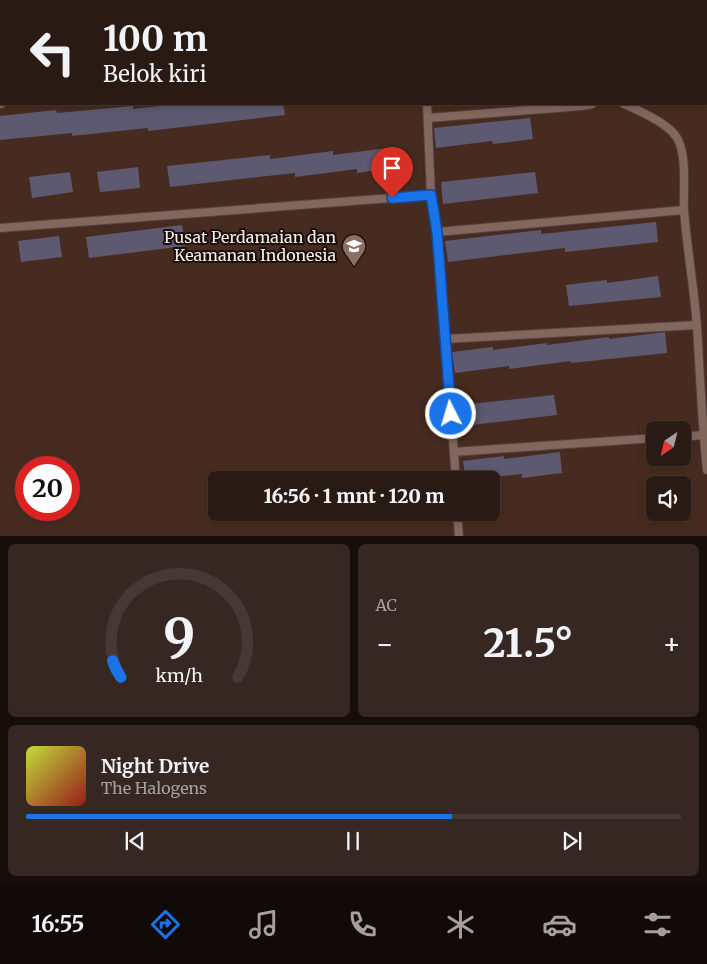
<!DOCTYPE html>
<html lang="id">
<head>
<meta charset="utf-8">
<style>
  body { margin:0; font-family:Merriweather,serif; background:#362722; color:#f1f3f6; height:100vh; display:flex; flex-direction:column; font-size:19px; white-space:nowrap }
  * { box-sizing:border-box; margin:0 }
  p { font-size:16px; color:#a5a1a0 }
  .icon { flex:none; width:28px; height:28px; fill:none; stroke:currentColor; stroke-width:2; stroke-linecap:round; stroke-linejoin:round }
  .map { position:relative; height:536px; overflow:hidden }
  .drawer { display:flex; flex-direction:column; gap:8px; padding:8px; background:#170e0b; flex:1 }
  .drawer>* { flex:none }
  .guide { position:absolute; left:0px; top:0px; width:708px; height:105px; box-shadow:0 2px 8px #0003,0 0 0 1px #463834; background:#2a1a14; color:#f1f3f6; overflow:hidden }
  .needle { width:32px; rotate:215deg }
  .tools { position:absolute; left:646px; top:421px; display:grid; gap:10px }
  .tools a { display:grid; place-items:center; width:45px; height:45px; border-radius:8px; background:#2a1a14; box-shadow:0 2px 8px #0003,0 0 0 1px #463834; font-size:25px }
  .speed { position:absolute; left:15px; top:456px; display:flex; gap:10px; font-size:25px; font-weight:700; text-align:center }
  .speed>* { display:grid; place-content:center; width:65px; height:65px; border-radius:50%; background:#2a1a14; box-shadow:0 2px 8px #0003,0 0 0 1px #463834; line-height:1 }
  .speed .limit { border:8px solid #d22; background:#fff; color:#111 }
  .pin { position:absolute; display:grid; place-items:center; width:42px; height:42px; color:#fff; margin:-51px -21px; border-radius:50% 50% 50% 0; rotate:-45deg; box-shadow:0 0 5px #0007 }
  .pin .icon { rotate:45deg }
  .me { position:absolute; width:55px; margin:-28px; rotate:355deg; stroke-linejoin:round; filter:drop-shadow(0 0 4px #0008) }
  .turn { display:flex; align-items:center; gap:18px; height:105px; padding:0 20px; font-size:22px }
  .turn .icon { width:65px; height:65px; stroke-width:2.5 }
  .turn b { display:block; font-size:35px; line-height:42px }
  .big { font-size:38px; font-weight:800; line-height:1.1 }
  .drawer .card { flex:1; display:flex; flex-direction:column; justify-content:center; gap:8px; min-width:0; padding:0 18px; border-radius:8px; background:#362722 }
  .drawer .dial { align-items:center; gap:0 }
  .dial svg { height:130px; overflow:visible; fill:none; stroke:#463834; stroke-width:7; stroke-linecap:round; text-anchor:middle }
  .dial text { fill:#f1f3f6; stroke:none }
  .song { display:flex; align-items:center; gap:15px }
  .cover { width:60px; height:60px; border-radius:8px; background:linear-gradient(135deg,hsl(70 70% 55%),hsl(0 70% 35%)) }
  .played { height:5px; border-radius:2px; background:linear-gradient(90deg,#1a73e8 65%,#463834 65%) }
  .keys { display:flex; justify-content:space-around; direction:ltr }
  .heat { display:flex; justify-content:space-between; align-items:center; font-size:28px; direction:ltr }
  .drawer .tiles { flex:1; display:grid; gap:8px; grid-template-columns:1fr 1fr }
  .card:last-child { grid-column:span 2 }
  .trip { position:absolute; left:208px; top:471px; width:292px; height:50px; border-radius:8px; background:#2a1a14; box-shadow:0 2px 8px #0003,0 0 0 1px #463834; font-weight:800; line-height:50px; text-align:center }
  .dock { display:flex; height:80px; justify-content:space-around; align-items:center; background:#110a08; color:#a5a1a0 }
  .dock .icon { width:35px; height:35px }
  .dock .on { color:#1a73e8 }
  .dock b { font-size:22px; color:#f1f3f6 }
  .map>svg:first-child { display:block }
  .built { fill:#472b20; fill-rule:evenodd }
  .building { fill:#5d5970 }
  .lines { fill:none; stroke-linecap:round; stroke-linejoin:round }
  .service-casing { stroke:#53413a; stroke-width:10 }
  .service { stroke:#81675e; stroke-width:8 }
  .route-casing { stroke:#114b97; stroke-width:12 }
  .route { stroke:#1a73e8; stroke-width:9 }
  .labels { text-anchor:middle; stroke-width:4; stroke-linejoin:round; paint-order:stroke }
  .poi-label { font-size:16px; fill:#fbece6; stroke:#180e0b; text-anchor:end }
</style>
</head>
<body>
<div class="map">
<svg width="707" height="537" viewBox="0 0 707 537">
  <rect width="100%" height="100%" fill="#38221a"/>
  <!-- built -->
  <path class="built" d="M 0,0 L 707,0 L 707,536 L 0,536 ZM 1,1 L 706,1 L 706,104 L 1,104 ZM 655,430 L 682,430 L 682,458 L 655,458 ZM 26,468 L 69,468 L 69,510 L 26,510 ZM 216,480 L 491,480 L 491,512 L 216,512 ZM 655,485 L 682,485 L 682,512 L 655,512 Z"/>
  <!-- building -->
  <g class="building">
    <polygon points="180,104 283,104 285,115 148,131 148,128 72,136 72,133 0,140 0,116 56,110 57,113 133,106 133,109"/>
    <polygon points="530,118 533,139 493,144 492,141 436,148 434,128"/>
    <polygon points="395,147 398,167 357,173 357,169 295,177 295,173 170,187 167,166 270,155 270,159 333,151 333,155"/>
    <polygon points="138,167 140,188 100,192 97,172"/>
    <polygon points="70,172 73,192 32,198 29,177"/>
    <polygon points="535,172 538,193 443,204 441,182"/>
    <polygon points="656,222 658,242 565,252 565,248 448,262 445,241 541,230 541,234"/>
    <polygon points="182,225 185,246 89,258 86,237"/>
    <polygon points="59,236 62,257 21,262 18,241"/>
    <polygon points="658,276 661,297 569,306 566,285 607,280 607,283"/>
    <polygon points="665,332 667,353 571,363 571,361 509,369 509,366 455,373 452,352 493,347 493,350 547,343 547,345 609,337 609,339"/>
    <polygon points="554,395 557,415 464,426 461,405"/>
    <polygon points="560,452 562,473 522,478 522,474 466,480 463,461 504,456 504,459"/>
  </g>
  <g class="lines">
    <!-- service casing -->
    <g class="service-casing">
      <g id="service">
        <polyline points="419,0 419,1"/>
        <polyline points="438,0 440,1"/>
        <polyline points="487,0 489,1"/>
        <polyline points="498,1 499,0"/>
        <polyline points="626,1 627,0"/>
        <polyline points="0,104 1,104"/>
        <polyline points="427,104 431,195 437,232 456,480"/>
        <path d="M 624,104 C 638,110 665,122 675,135 C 688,151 683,190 684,210 C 687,249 694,287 697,327 C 700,375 702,423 707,470"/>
        <polyline points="428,118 582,106 592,104"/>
        <polyline points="0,228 431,195"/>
        <polyline points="437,232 684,210"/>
        <polyline points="445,339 697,325"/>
        <polyline points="682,437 703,435"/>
        <polyline points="454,452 655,438"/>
        <polyline points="457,512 459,537"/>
      </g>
    </g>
    <!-- service -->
    <use href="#service" class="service"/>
  </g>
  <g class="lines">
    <!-- route casing -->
    <g class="route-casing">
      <polyline id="route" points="392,198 431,195 437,232 451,414"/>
    </g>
    <!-- route -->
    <use href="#route" class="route"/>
  </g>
  <!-- icons -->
  <defs>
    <g id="university-pin" transform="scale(1.25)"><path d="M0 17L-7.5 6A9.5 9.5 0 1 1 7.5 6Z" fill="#8d6e63" stroke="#180e0b"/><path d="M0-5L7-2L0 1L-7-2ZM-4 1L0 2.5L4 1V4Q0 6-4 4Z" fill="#fff"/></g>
  </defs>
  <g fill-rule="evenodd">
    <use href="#university-pin" x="354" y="246"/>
  </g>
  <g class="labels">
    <!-- poi labels -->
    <g class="poi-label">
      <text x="336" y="243">Pusat Perdamaian dan<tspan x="336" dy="18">Keamanan Indonesia</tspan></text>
    </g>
  </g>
</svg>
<div class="tools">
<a><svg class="needle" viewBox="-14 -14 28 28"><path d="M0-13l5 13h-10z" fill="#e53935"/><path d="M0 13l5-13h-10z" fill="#a5a1a0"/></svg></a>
<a><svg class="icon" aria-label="sound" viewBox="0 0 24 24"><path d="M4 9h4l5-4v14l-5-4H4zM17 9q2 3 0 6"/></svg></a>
</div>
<div class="speed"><div class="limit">20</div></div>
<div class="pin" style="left:392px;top:198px;background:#d93025"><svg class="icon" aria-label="arrive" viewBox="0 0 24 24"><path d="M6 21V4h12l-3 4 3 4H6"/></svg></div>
<svg class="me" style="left:451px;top:414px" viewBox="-20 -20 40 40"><circle r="17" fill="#1a73e8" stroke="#fff" stroke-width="3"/><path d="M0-11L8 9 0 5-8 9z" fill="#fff"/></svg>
<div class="trip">16:56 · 1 mnt · 120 m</div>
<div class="guide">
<div class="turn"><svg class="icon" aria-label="left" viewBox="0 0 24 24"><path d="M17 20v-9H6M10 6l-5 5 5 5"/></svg><div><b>100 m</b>Belok kiri</div></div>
</div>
</div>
<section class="drawer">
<div class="tiles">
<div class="card dial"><svg viewBox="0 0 100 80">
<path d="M14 69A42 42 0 1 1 86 69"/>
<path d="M14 69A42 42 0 0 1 9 59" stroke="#1a73e8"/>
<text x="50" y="56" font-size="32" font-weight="700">9</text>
<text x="50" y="72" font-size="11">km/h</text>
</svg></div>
<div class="card"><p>AC</p>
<div class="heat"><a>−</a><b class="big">21.5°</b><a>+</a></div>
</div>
<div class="card">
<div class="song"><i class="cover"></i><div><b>Night Drive</b><p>The Halogens</p></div></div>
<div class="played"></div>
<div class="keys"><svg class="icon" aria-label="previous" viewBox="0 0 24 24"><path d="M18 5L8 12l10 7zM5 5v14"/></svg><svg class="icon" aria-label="pause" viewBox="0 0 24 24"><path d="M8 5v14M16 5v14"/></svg><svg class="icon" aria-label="next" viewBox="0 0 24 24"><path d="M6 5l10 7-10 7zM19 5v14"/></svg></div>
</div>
</div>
</section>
<nav class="dock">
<b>16:55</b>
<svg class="icon on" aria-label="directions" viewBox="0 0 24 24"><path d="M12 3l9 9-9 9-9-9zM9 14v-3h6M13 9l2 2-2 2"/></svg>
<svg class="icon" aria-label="music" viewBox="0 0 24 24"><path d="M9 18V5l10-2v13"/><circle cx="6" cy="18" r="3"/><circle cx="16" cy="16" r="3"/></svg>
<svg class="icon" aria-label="phone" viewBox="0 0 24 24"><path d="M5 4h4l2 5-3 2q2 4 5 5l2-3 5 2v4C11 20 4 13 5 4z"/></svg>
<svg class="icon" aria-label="climate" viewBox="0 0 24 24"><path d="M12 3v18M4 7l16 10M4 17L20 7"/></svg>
<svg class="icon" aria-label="car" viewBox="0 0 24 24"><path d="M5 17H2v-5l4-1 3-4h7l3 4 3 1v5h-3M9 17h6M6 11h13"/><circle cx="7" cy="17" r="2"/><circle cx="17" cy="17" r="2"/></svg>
<svg class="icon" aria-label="filters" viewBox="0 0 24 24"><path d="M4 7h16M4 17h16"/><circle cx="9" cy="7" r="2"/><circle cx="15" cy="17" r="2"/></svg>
</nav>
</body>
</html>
